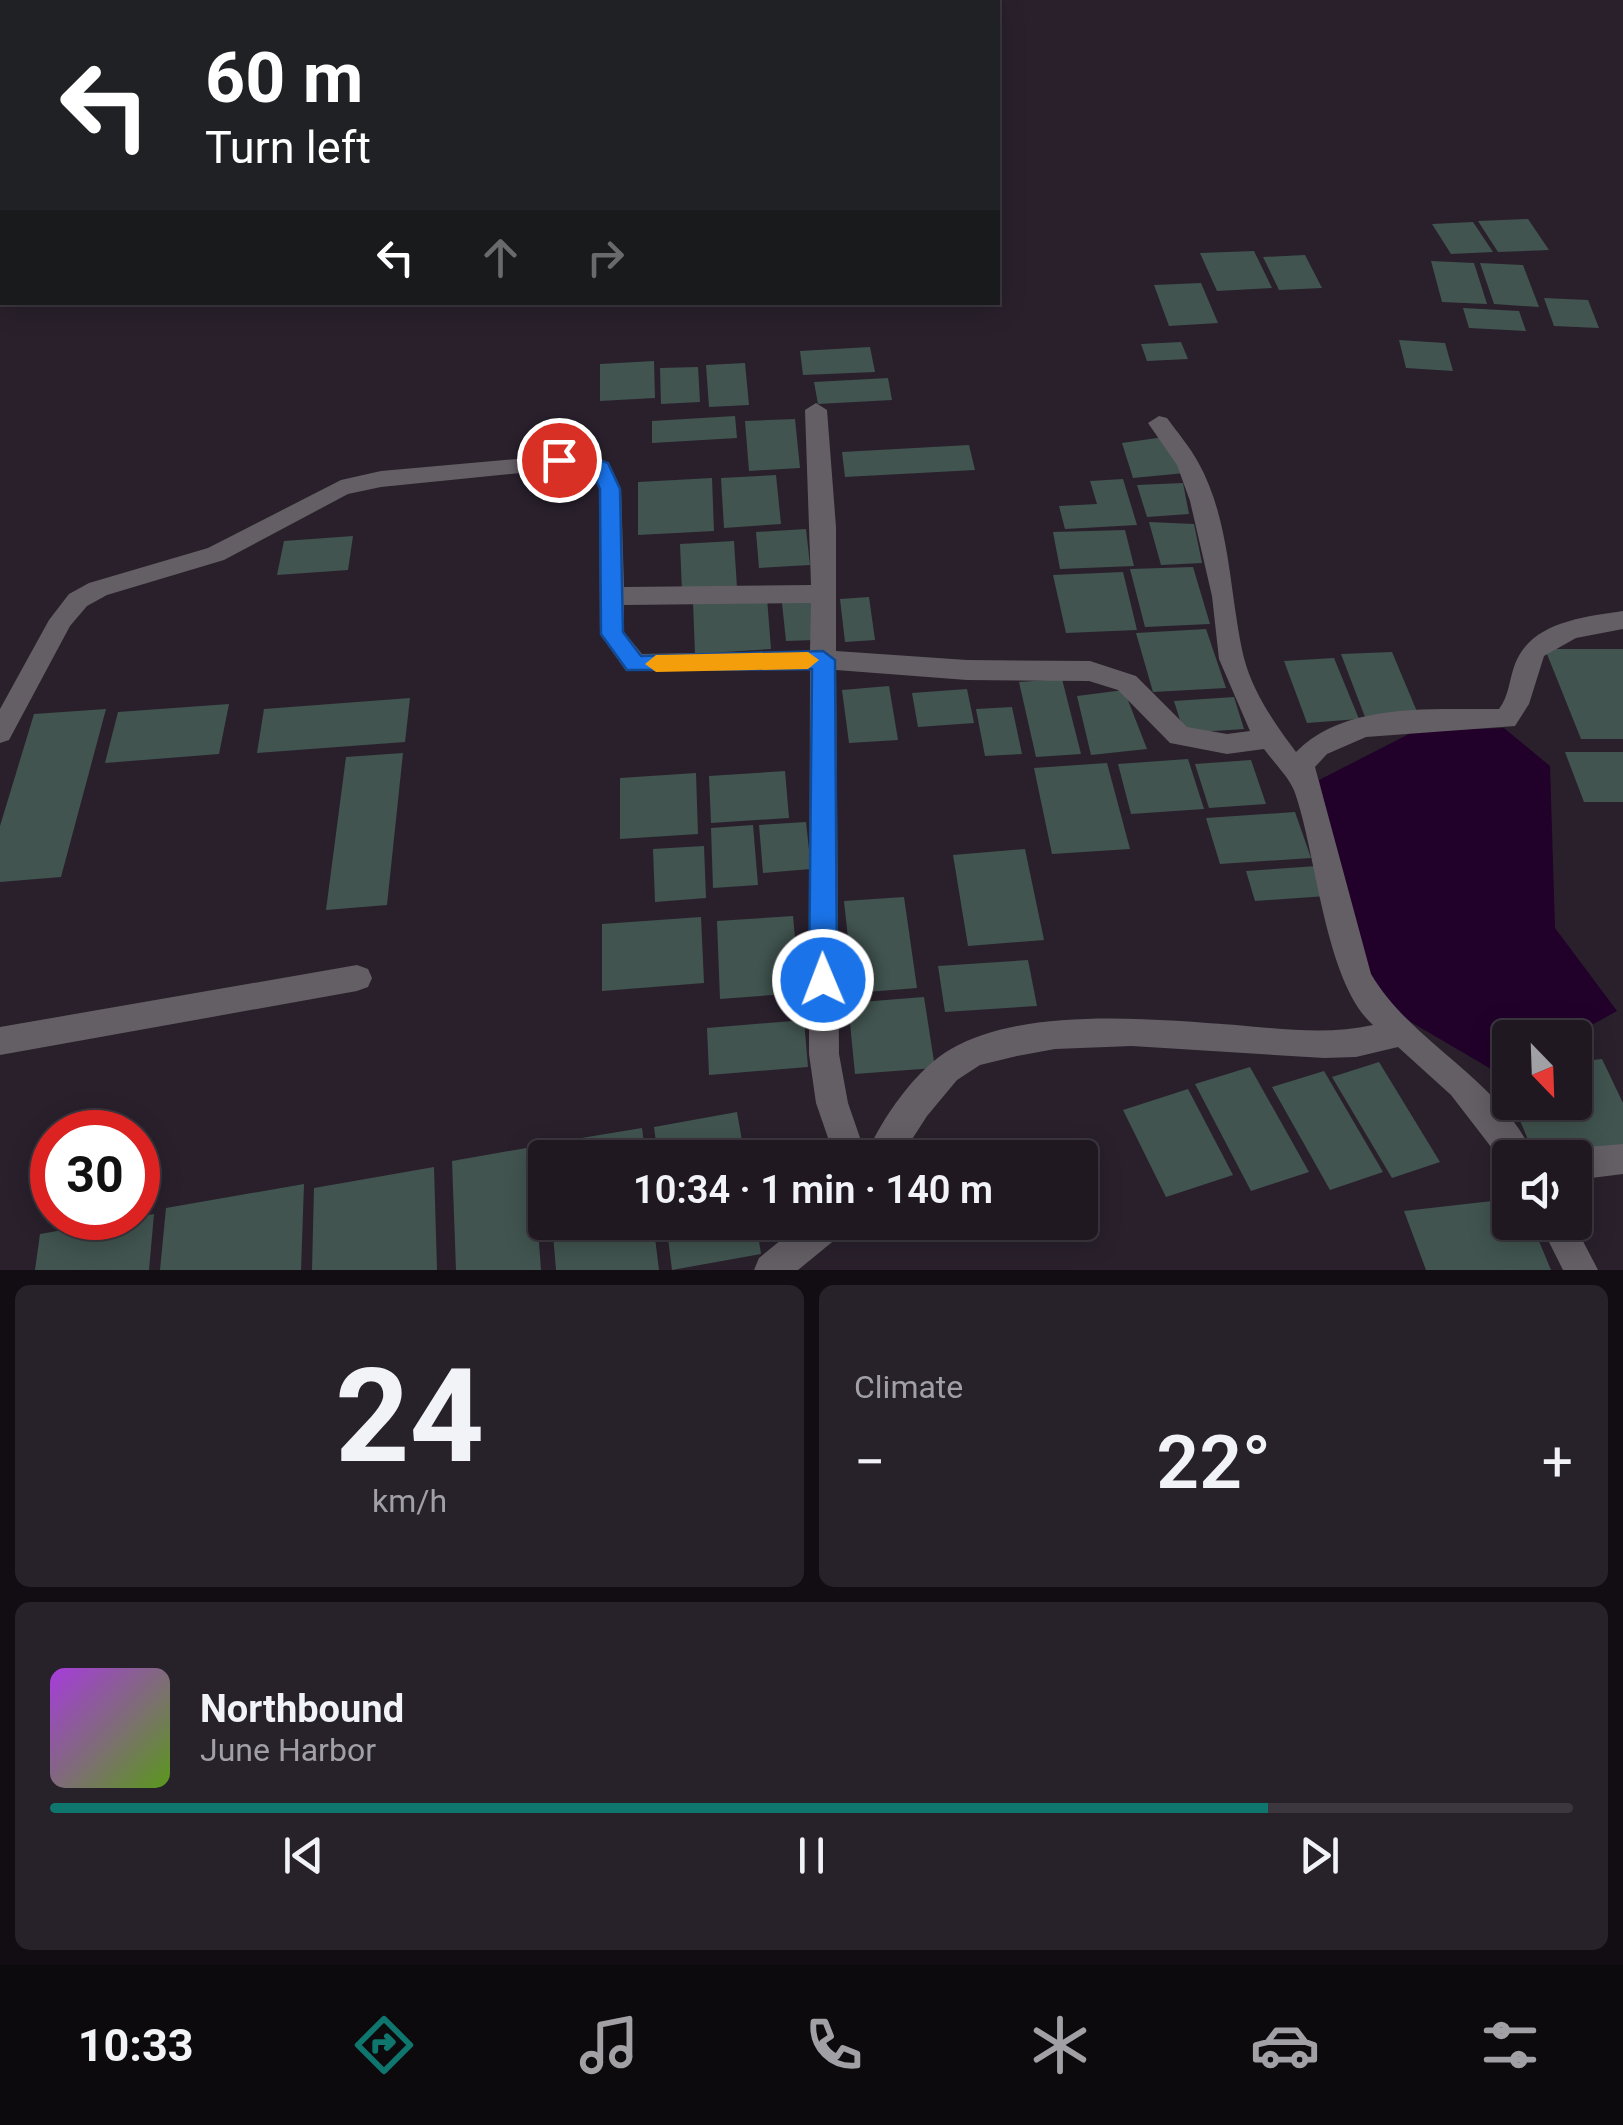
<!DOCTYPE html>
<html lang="en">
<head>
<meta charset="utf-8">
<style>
  body { margin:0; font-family:Roboto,sans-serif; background:#27212a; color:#f1f3f6; height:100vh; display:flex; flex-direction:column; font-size:38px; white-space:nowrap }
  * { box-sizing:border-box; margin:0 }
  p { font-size:32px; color:#a1a0a5 }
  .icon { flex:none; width:55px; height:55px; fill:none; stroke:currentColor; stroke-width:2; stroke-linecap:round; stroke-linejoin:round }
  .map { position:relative; height:1270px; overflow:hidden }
  .sheet { display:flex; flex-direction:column; gap:15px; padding:15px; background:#110d12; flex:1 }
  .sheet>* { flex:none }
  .guide { position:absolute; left:0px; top:0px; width:1000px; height:305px; box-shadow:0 5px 25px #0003,0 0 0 2px #3c373f; background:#202124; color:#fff; overflow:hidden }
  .needle { width:65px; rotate:157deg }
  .tools { position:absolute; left:1492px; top:1020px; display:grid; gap:20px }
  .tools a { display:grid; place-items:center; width:100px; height:100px; border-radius:10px; background:#1f1821; box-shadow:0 5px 25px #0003,0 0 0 2px #3c373f; font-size:50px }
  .speed { position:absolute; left:30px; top:1110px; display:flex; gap:20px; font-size:50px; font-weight:700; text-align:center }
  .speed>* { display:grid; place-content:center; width:130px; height:130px; border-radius:50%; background:#1f1821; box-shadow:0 5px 25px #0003,0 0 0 2px #3c373f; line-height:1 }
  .speed .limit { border:15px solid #d22; background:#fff; color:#111 }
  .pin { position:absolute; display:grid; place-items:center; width:85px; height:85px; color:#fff; margin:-42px; border:5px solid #fff; border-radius:50%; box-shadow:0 2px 10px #0007 }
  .me { position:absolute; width:110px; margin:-55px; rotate:359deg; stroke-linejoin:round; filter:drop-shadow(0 0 8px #0008) }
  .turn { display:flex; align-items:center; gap:35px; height:210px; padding:0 40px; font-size:45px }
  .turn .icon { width:130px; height:130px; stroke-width:2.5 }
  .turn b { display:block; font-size:70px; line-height:85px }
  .lanes { display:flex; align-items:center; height:95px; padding:0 40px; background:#0003; justify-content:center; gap:50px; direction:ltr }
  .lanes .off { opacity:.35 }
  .big { font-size:75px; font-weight:600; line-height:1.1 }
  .sheet .widget { flex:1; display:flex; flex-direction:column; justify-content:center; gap:15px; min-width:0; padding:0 35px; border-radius:15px; background:#27212a }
  .sheet .dial { align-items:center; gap:0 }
  .dial b { font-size:130px; line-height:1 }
  .song { display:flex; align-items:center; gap:30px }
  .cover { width:120px; height:120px; border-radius:15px; background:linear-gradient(135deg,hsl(280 70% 55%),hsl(90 70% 35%)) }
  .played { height:10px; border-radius:5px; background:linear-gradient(90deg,#0f766e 80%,#3c373f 80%) }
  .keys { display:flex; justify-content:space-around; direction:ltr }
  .heat { display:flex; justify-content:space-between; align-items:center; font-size:55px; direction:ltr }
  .sheet .tiles { flex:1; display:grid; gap:15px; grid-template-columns:1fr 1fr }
  .widget:last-child { grid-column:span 2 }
  .trip { position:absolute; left:528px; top:1140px; width:570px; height:100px; border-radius:10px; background:#1f1821; box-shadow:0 5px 25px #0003,0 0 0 2px #3c373f; font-weight:600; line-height:100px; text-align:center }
  .dock { display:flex; height:160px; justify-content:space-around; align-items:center; background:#0c0a0d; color:#a1a0a5 }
  .dock .icon { width:70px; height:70px }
  .dock .active { color:#0f766e }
  .dock b { font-size:45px; color:#f1f3f6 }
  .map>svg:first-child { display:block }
  .water { fill:#21002a }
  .building { fill:#41544f }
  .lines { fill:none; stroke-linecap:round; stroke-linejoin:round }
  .path { stroke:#827a84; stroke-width:5; stroke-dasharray:4 4; stroke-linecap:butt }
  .minor { fill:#645f65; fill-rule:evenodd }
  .route { fill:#1a73e8; stroke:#114b97; stroke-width:2.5 }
  .slow { fill:#f59e0b }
</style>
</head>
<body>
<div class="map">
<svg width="1623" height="1270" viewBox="0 0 1623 1270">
  <rect width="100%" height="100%" fill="#29202c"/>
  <!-- water -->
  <polygon class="water" points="1504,728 1550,766 1555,928 1617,1011 1570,1037 1510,1038 1510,1072 1503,1076 1370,998 1319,780 1415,731"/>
  <!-- building -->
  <g class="building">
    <polygon points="1528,219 1549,250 1498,252 1478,221"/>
    <polygon points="1473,222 1493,252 1451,254 1432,224"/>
    <polygon points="1254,251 1272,288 1217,291 1200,253"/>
    <polygon points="1305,255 1322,288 1279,290 1263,257"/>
    <polygon points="1431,261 1474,263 1487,304 1442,302"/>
    <polygon points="1480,263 1523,265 1539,307 1494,304"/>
    <polygon points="1201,283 1218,323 1169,326 1154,285"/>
    <polygon points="1544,298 1588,300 1599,328 1554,326"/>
    <polygon points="1463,308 1519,311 1526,331 1469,328"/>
    <polygon points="1399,340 1445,343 1453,371 1406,368"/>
    <polygon points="1181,342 1188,359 1147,361 1141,344"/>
    <polygon points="870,347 875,372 803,375 800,351"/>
    <polygon points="654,361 655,398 600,401 600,364"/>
    <polygon points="745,363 749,405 709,407 706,365"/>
    <polygon points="698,367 700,402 661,404 660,368"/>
    <polygon points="888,378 892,400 818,404 814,382"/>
    <polygon points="735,416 737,438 652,443 652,421"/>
    <polygon points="795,419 800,468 749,471 745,421"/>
    <polygon points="1164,437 1185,473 1133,478 1122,443"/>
    <polygon points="969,445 975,470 845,477 842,452"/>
    <polygon points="776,475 781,524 724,528 721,478"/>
    <polygon points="712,478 714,531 638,535 638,482"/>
    <polygon points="1123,479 1137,525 1065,529 1059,506 1097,504 1090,481"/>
    <polygon points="1183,483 1189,514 1147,517 1137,485"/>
    <polygon points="1149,522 1194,524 1202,563 1161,565"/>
    <polygon points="806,529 810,565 759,568 756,532"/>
    <polygon points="1125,530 1134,566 1060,569 1053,532"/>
    <polygon points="353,536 348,570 277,575 284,541"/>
    <polygon points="734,541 737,588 682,591 680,544"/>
    <polygon points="1193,567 1210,624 1145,627 1130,569"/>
    <polygon points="1123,572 1137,630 1066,633 1053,575"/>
    <polygon points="869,597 875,640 845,642 840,599"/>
    <polygon points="767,598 771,649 695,654 693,602"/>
    <polygon points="811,601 815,640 786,641 782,603"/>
    <polygon points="1206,629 1226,688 1153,692 1136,633"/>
    <polygon points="1545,649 1623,649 1623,739 1581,739"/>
    <polygon points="1392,652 1418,714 1365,717 1341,654"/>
    <polygon points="1334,658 1359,719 1307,723 1284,661"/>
    <polygon points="1062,679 1081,754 1036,757 1019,682"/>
    <polygon points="889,686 898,740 849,743 842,690"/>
    <polygon points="967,689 974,723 918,727 912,693"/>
    <polygon points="1124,690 1147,749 1091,755 1077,696"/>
    <polygon points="1234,697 1244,729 1184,733 1174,701"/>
    <polygon points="410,698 405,742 257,753 264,709"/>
    <polygon points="229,704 219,754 105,763 118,712"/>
    <polygon points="1012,707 1022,754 985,756 976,709"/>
    <polygon points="106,709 61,877 0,882 0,826 34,714"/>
    <polygon points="1565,752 1623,752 1623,802 1584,802"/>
    <polygon points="403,753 387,905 326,910 346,757"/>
    <polygon points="1188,759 1204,809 1131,814 1118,764"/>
    <polygon points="1251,760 1266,804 1209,808 1195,764"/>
    <polygon points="1107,763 1130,849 1052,854 1034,768"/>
    <polygon points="785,771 789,818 711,823 709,776"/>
    <polygon points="696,773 698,834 620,839 620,778"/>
    <polygon points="1295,812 1311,858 1220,864 1206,818"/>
    <polygon points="806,822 811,869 763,873 759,825"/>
    <polygon points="753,825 758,885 713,888 711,828"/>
    <polygon points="704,846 706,898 655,902 653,849"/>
    <polygon points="1025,849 1044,940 968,946 953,855"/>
    <polygon points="1317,866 1327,896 1255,901 1246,871"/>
    <polygon points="904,897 917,988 854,993 844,901"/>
    <polygon points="793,916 800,993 720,999 717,921"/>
    <polygon points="701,917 704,983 602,991 602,924"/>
    <polygon points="1028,960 1037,1006 945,1012 938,966"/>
    <polygon points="924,997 935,1068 855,1074 848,1003"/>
    <polygon points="804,1020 808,1067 709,1075 707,1028"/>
    <polygon points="1602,1059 1623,1103 1623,1145 1535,1156 1512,1102 1575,1102 1575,1062"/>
    <polygon points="1379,1062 1440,1162 1392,1178 1332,1077"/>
    <polygon points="1250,1067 1309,1172 1251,1191 1195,1084"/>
    <polygon points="1324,1071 1383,1172 1330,1190 1272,1087"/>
    <polygon points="1188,1089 1233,1175 1166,1197 1123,1110"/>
    <polygon points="737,1112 745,1158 658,1158 654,1127"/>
    <polygon points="642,1128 646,1158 547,1158 545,1144"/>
    <polygon points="532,1147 541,1270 456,1270 452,1161"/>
    <polygon points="434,1167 437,1270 312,1270 314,1188"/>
    <polygon points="304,1184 301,1270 160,1270 166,1208"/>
    <polygon points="1510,1199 1510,1222 1531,1222 1551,1270 1426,1270 1404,1211"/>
    <polygon points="154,1214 149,1270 35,1270 40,1234"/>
    <polygon points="552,1222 653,1222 659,1270 556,1270"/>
    <polygon points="666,1222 756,1222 761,1254 672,1270"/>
  </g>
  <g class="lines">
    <!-- path -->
    <polyline class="path" points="493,2 497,0"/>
    <!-- minor -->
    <g class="minor">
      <polygon points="2,11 2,22 0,23 0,12"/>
      <path d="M 816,403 L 827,410 L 836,527 L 836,651 L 967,660 L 1090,661 L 1136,676 L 1187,727 L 1227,734 L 1250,731 L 1219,659 L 1212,596 L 1190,501 L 1177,465 L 1148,423 L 1159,416 L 1167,418 C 1177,432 1190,447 1198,462 C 1231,521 1229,594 1244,658 C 1253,693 1275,724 1296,752 C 1346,701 1434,710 1499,709 C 1509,696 1509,680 1515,664 C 1531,622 1583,617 1623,611 L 1623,629 L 1576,638 L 1544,656 L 1529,704 L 1515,726 L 1366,737 L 1327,754 L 1315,767 L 1371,974 C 1412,1044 1501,1079 1535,1158 L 1510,1158 L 1508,1169 L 1451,1095 L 1398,1047 L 1356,1057 L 1324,1058 L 1132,1046 L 1055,1049 L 1017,1056 L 980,1065 L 957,1080 L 927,1116 L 900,1158 L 835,1158 L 816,1103 L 809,1054 L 810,670 L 626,671 L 600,634 L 599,489 L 592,473 L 581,467 L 381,487 L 348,494 L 224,560 L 107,595 L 87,606 L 70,626 L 9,740 L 0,743 L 0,709 L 49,620 L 69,594 L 89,583 L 208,548 L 341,480 L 381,471 L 585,453 L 609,463 L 621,489 L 624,587 L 811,585 L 805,410 ZM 811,603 L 810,651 L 642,654 L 624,632 L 624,605 ZM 836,670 L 967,680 L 1089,681 L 1118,690 L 1170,743 L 1227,754 L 1264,749 C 1274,763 1290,778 1295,793 C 1317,856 1325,982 1373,1025 C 1329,1035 1281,1029 1236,1025 C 1153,1019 1026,1006 951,1049 C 916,1069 882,1118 866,1155 L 848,1103 L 839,1054 Z"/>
      <polygon points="357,965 368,969 372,978 368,987 357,991 0,1055 0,1027"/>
      <polygon points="1623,1144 1623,1174 1575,1180 1575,1158 1562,1158 1575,1148"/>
      <polygon points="803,1222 846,1222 842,1234 798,1270 754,1270 759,1258"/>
      <polygon points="1539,1222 1573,1222 1598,1270 1563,1270"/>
    </g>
  </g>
  <!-- route -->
  <polygon class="route" points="559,453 584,454 608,463 620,489 623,632 641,656 823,651 835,660 837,980 833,988 823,992 813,988 809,980 812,669 627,670 601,634 600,489 592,472 552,465 552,455"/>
  <!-- slow -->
  <polygon class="slow" points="808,652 819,660 808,669 656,672 645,664 656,655"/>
</svg>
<div class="tools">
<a><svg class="needle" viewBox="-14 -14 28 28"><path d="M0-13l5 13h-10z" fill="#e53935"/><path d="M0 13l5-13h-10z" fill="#a1a0a5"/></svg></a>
<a><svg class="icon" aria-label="sound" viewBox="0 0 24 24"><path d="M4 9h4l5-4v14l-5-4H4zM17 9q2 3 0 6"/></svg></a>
</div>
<div class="speed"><div class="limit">30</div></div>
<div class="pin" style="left:559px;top:460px;background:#d93025"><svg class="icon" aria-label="arrive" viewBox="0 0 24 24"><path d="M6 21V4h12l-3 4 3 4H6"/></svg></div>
<svg class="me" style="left:823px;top:980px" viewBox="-20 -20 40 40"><circle r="17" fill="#1a73e8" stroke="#fff" stroke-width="3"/><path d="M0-11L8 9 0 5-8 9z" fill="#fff"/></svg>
<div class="trip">10:34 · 1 min · 140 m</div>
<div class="guide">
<div class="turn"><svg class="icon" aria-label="left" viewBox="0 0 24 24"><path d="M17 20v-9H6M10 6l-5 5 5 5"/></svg><div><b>60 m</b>Turn left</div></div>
<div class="lanes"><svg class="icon" aria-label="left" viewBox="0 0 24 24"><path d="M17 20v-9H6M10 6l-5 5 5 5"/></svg><svg class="icon off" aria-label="ahead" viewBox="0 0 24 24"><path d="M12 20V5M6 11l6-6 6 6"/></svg><svg class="icon off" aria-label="right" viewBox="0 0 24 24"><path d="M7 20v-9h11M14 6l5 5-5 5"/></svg></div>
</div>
</div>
<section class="sheet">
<div class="tiles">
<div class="widget dial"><b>24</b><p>km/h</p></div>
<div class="widget"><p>Climate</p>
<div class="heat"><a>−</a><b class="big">22°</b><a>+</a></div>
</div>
<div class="widget">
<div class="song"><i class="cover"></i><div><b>Northbound</b><p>June Harbor</p></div></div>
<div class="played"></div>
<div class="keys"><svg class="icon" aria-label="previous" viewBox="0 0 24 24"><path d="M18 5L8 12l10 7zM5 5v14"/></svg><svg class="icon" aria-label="pause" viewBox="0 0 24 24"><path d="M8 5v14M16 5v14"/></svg><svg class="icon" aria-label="next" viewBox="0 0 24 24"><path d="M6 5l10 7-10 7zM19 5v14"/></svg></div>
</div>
</div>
</section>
<nav class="dock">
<b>10:33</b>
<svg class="icon active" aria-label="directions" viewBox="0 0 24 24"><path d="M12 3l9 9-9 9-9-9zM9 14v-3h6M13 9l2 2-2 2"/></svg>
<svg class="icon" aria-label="music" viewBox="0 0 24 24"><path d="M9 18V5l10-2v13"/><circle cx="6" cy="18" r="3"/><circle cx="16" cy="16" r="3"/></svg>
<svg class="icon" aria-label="phone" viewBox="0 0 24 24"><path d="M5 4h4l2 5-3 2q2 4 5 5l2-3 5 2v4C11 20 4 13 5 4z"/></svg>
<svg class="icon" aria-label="climate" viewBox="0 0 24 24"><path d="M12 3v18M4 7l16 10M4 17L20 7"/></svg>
<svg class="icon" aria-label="car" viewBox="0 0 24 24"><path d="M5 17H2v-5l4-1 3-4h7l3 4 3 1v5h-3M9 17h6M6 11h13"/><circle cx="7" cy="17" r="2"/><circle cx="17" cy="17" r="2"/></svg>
<svg class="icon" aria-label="filters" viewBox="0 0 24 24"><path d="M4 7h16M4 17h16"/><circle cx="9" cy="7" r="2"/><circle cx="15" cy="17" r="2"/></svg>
</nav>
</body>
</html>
